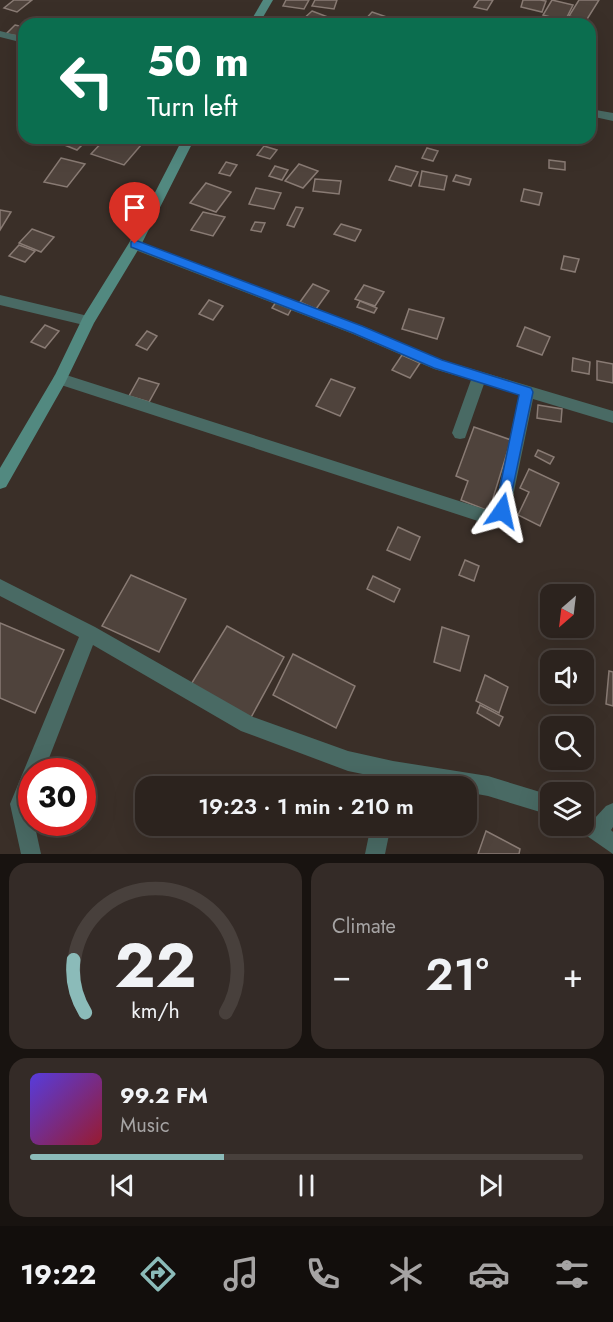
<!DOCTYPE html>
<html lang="en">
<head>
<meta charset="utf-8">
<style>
  body { margin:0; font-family:Jost,sans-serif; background:#342b27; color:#f1f3f6; height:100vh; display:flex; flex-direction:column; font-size:22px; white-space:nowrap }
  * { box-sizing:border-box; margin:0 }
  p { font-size:20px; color:#a6a4a4 }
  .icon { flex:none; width:33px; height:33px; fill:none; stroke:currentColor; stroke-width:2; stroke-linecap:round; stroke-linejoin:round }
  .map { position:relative; height:854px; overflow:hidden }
  .side { display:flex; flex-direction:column; gap:9px; padding:9px; background:#181310; flex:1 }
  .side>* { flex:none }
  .guide { position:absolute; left:18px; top:18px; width:578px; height:126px; border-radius:18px; box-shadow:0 6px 24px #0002,0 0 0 2px #48403c; background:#0b6e4f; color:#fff; overflow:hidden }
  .needle { width:39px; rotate:208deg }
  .controls { position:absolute; left:540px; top:584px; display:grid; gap:12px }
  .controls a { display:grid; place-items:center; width:54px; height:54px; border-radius:12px; background:#2c231e; box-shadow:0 6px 24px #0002,0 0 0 2px #48403c; font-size:30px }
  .speed { position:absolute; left:18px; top:758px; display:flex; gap:12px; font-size:30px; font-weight:700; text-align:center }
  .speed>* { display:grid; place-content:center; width:78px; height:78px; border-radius:50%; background:#2c231e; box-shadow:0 6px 24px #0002,0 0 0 2px #48403c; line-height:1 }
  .speed .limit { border:9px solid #d22; background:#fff; color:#111 }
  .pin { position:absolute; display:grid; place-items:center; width:51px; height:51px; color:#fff; margin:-62px -26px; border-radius:50% 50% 50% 0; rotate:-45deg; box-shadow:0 0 6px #0007 }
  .pin .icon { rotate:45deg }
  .me { position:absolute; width:66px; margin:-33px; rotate:11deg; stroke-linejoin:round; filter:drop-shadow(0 0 4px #0008) }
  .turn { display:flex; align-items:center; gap:21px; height:126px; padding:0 30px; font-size:27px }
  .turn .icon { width:78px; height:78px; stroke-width:2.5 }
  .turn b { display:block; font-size:42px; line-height:51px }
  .big { font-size:45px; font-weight:600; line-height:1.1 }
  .side .card { flex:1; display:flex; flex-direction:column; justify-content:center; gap:9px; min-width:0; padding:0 21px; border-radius:18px; background:#342b27 }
  .side .dial { align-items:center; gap:0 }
  .dial svg { height:156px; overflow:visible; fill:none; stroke:#48403c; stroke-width:7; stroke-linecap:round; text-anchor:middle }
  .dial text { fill:#f1f3f6; stroke:none }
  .song { display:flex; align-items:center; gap:18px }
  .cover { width:72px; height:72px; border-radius:9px; background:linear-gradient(135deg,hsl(250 70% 55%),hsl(350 70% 35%)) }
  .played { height:6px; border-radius:3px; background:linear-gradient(90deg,#8bbbb9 35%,#48403c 35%) }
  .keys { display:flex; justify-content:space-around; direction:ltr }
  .heat { display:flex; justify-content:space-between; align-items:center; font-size:33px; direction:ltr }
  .side .tiles { flex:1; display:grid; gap:9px; grid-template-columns:1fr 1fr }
  .card:last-child { grid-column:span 2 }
  .trip { position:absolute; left:135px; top:776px; width:342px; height:60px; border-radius:18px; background:#2c231e; box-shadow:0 6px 24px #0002,0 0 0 2px #48403c; font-weight:600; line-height:60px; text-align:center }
  .dock { display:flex; height:96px; justify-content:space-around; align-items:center; background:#120e0c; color:#a6a4a4 }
  .dock .icon { width:42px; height:42px }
  .dock .on { color:#8bbbb9 }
  .dock b { font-size:27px; color:#f1f3f6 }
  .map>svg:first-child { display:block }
  .building { fill:#4f433c; stroke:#897b74; stroke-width:1.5 }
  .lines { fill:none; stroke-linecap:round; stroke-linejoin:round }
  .minor { fill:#496a64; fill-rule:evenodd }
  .tertiary { fill:#496a64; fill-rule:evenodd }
  .secondary { fill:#528980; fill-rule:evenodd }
  .route { fill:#1a73e8; stroke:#114b97; stroke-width:1.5 }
</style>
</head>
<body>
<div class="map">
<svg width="613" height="854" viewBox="0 0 613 854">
  <rect width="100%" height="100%" fill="#3a2f28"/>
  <!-- building -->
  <g class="building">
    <polygon points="14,0 32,0 17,12 4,8"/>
    <polygon points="286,0 309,0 304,9 283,6"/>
    <polygon points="315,0 337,0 334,9 312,6"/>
    <polygon points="479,0 493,0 487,10 474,7"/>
    <polygon points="523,0 540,0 546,1 542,12 521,7"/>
    <polygon points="552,0 573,5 565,21 543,15"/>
    <polygon points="579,0 599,0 584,24 569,24 573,17 569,16"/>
    <polygon points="312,11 328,17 321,24 300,22"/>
    <polygon points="372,12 387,17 381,24 362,23"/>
    <polygon points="15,25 24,27 24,37 6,34"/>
    <polygon points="61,138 89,138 77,150 57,142"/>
    <polygon points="106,138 120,138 141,145 124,165 91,154"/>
    <polygon points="264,146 277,150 270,159 257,155"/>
    <polygon points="427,148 438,151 433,161 422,158"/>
    <polygon points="61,158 85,164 67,187 44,182"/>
    <polygon points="549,160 565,162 565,170 549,168"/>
    <polygon points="226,162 237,165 230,176 219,173"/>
    <polygon points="299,164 318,171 303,188 285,181"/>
    <polygon points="275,166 288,170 282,180 269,176"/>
    <polygon points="396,166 418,172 411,186 389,180"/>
    <polygon points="422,171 447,176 444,190 419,186"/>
    <polygon points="456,175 471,179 469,185 453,181"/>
    <polygon points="315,179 341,181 339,194 313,191"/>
    <polygon points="206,183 231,192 216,212 190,203"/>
    <polygon points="256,188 281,193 274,209 249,204"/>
    <polygon points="524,189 542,193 539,205 521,201"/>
    <polygon points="296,207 303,208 294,227 287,225"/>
    <polygon points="0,210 11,212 0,230"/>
    <polygon points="203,212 225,217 213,236 191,230"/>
    <polygon points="255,222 265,223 261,232 251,230"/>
    <polygon points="341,224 361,230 355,241 334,234"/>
    <polygon points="32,229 54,237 41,252 19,243"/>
    <polygon points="19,245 35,251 25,262 9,256"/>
    <polygon points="564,256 579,259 575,272 561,269"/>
    <polygon points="313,284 329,291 316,309 300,302"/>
    <polygon points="364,285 384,292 375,306 355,299"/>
    <polygon points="209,300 223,306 213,320 199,314"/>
    <polygon points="360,301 377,308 374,313 357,307"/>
    <polygon points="276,302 292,308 288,315 272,308"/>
    <polygon points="409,309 444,318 437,339 402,329"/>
    <polygon points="45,325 59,331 45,348 31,342"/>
    <polygon points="525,327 550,337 542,355 517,346"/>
    <polygon points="147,331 157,336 147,350 136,345"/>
    <polygon points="402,355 420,363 410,378 392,370"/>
    <polygon points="573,358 590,362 589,374 572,371"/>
    <polygon points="597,361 613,364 613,383 597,380"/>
    <polygon points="139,378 159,384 149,402 129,396"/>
    <polygon points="331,379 355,388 340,416 316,406"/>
    <polygon points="538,405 562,409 561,422 537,418"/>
    <polygon points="474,427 511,440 489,511 461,500 468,481 456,476"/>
    <polygon points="538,450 554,457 550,464 535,456"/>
    <polygon points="529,469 559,483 540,526 518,515 529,492 520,488"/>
    <polygon points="398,527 420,537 410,560 387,550"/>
    <polygon points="465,560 479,566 474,581 459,575"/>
    <polygon points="131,575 186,599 159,652 102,626"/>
    <polygon points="373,576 400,589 394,602 367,589"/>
    <polygon points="0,623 64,650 35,713 0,698"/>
    <polygon points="227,626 284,657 249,721 190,686"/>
    <polygon points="442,627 469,636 460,671 434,662"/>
    <polygon points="293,654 355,686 336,728 273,695"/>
    <polygon points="609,671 613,672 613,706 606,704"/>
    <polygon points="485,675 508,687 499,713 476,701"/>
    <polygon points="480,705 503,717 499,726 477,713"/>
    <polygon points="486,831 520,849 519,854 478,854"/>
  </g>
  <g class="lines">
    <!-- minor -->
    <g class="minor">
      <polygon points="0,31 24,37 24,43 0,37"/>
      <polygon points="590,109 613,113 613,121 590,116"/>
      <polygon points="135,240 363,326 442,360 613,411 613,423 533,399 510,511 508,516 484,523 55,383 53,379 55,375 60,373 484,509 495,506 519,395 484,384 465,438 460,439 455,438 452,433 471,380 434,369 353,334 130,248 129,245 130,242"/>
      <polygon points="0,579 95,627 253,717 348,751 393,761 488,776 550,795 550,815 488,796 466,792 466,786 427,786 401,782 400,786 380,786 382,778 348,771 241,731 93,645 44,771 32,771 32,822 34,822 41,854 21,854 10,804 79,637 0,596"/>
      <polygon points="613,803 613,827 611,830 613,832 613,854 577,829 575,825 584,825 584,812 595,818 606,806"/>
      <polygon points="371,825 391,825 385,854 365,854"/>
    </g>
    <!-- tertiary -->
    <polygon class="tertiary" points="0,295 88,316 95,321 88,326 0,305"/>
    <!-- secondary -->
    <g class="secondary">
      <polygon points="263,0 273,0 259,24 249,24"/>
      <polygon points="183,138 195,138 141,245 94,323 65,383 6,487 0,489 0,468 55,375 83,317 129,243"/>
    </g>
  </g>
  <!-- route -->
  <polygon class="route" points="135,240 362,326 442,360 531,388 533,392 507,515 502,517 497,515 495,511 519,395 434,368 353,333 131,247 131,242"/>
</svg>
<div class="controls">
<a><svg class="needle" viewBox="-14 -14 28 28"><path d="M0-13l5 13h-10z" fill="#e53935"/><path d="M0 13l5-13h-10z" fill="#a6a4a4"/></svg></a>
<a><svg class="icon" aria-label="sound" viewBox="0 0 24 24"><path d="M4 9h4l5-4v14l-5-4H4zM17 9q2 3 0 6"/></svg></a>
<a><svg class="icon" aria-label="search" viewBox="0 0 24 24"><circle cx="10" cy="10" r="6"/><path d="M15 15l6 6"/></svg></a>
<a><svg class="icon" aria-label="layers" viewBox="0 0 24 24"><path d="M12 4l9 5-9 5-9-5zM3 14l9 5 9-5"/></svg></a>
</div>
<div class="speed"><div class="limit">30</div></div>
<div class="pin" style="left:135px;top:244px;background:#d93025"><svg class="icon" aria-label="arrive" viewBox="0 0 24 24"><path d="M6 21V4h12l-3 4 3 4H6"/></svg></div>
<svg class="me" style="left:502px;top:511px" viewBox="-20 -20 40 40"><path d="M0-17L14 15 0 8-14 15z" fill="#1a73e8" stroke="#fff" stroke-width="4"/></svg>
<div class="trip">19:23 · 1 min · 210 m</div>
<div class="guide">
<div class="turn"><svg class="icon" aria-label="left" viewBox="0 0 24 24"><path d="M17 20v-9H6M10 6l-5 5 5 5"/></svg><div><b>50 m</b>Turn left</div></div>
</div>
</div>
<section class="side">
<div class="tiles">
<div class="card dial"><svg viewBox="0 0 100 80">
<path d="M14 69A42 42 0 1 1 86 69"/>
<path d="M14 69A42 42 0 0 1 8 42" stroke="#8bbbb9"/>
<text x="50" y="56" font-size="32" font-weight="700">22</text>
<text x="50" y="72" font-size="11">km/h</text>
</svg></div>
<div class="card"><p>Climate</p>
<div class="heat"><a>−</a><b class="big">21°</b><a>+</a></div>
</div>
<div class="card">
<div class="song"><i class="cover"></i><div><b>99.2 FM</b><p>Music</p></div></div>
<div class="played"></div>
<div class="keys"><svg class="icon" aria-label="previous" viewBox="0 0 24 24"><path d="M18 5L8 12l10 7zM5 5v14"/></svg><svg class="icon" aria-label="pause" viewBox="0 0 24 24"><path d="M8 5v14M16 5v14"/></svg><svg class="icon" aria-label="next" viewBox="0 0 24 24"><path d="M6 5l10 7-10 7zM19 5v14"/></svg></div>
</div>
</div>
</section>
<nav class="dock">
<b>19:22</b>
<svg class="icon on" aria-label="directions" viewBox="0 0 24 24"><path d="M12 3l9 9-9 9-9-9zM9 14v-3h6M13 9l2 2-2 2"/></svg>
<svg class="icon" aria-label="music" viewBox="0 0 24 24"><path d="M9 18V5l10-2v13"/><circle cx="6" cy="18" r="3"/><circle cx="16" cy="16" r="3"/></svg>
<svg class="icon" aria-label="phone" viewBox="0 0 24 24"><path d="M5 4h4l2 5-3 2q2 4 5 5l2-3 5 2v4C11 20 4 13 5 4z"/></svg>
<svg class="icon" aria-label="climate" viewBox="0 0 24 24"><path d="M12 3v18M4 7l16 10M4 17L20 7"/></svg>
<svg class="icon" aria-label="car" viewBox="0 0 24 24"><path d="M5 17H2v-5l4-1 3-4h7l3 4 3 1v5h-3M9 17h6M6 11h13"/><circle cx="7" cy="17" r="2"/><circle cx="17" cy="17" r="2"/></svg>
<svg class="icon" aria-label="filters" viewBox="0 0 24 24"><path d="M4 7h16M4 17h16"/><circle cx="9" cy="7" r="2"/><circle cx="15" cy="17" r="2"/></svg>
</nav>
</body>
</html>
